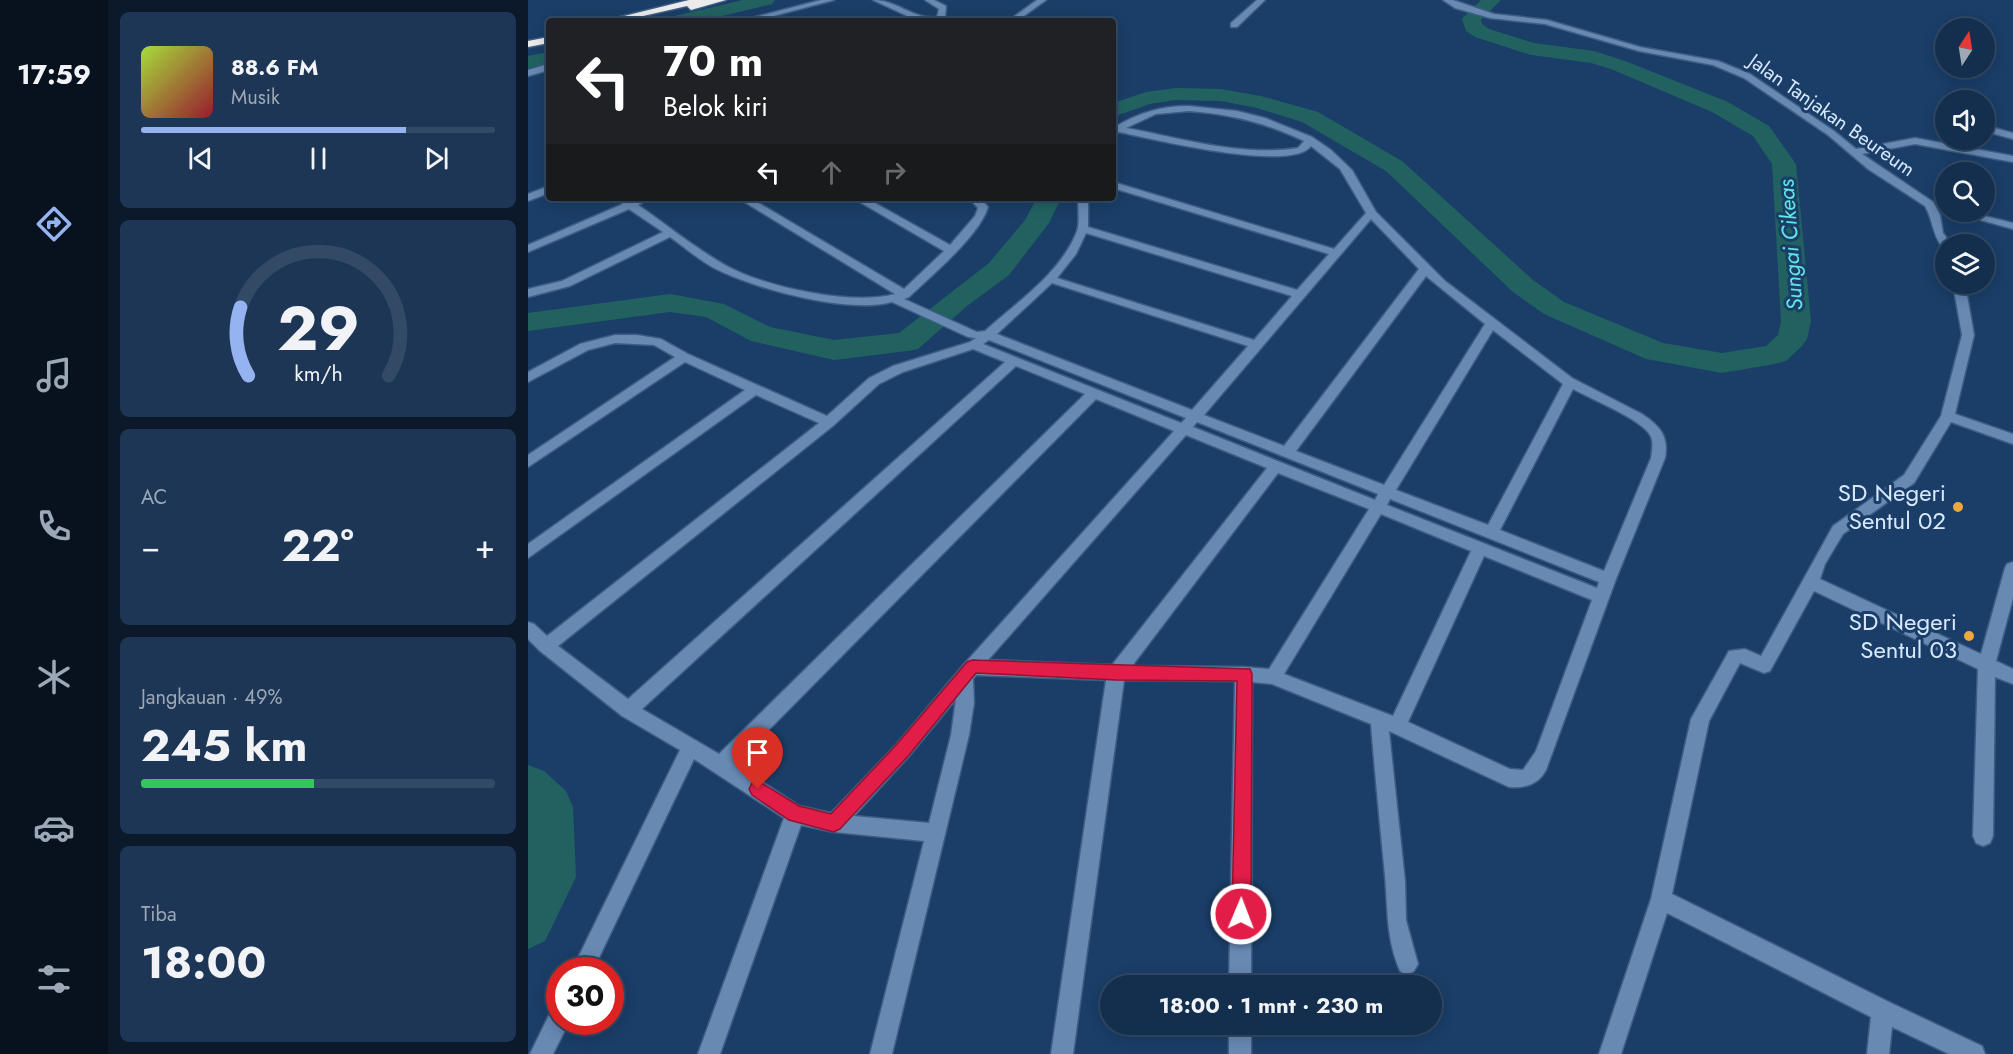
<!DOCTYPE html>
<html lang="id">
<head>
<meta charset="utf-8">
<style>
  body { margin:0; font-family:Jost,sans-serif; background:#1d3655; color:#f1f3f6; height:100vh; display:flex; flex-direction:column; font-size:22px; white-space:nowrap }
  * { box-sizing:border-box; margin:0 }
  p { font-size:20px; color:#9da8b6 }
  .icon { flex:none; width:33px; height:33px; fill:none; stroke:currentColor; stroke-width:2; stroke-linecap:round; stroke-linejoin:round }
  .map { position:relative; flex:1; overflow:hidden }
  .side { display:flex; flex-direction:column; gap:12px; padding:12px; background:#0b192b; width:420px }
  .side>* { flex:none }
  .hud { position:absolute; left:18px; top:18px; width:570px; height:183px; border-radius:6px; box-shadow:0 3px 15px #0003,0 0 0 2px #334a66; background:#202124; color:#fff; overflow:hidden }
  .needle { width:39px; rotate:12deg }
  .buttons { position:absolute; left:1407px; top:18px; display:grid; gap:12px }
  .buttons a { display:grid; place-items:center; width:60px; height:60px; border-radius:50%; background:#142e4e; box-shadow:0 3px 15px #0003,0 0 0 2px #334a66; font-size:30px }
  .speed { position:absolute; left:18px; top:957px; display:flex; gap:12px; font-size:30px; font-weight:700; text-align:center }
  .speed>* { display:grid; place-content:center; width:78px; height:78px; border-radius:50%; background:#142e4e; box-shadow:0 3px 15px #0003,0 0 0 2px #334a66; line-height:1 }
  .speed .limit { border:9px solid #d22; background:#fff; color:#111 }
  .pin { position:absolute; display:grid; place-items:center; width:51px; height:51px; color:#fff; margin:-62px -26px; border-radius:50% 50% 50% 0; rotate:-45deg; box-shadow:0 0 6px #0007 }
  .pin .icon { rotate:45deg }
  .me { position:absolute; width:66px; margin:-33px; rotate:1deg; stroke-linejoin:round; filter:drop-shadow(0 0 4px #0008) }
  .turn { display:flex; align-items:center; gap:21px; height:126px; padding:0 18px; font-size:27px }
  .turn .icon { width:78px; height:78px; stroke-width:2.5 }
  .turn b { display:block; font-size:42px; line-height:51px }
  .lanes { display:flex; align-items:center; height:57px; padding:0 18px; background:#0003; justify-content:center; gap:30px; direction:ltr }
  .lanes .off { opacity:.35 }
  .big { font-size:45px; font-weight:700; line-height:1.1 }
  .side .card { flex:1; display:flex; flex-direction:column; justify-content:center; gap:9px; min-width:0; padding:0 21px; border-radius:9px; background:#1d3655 }
  .side .dial { align-items:center; gap:0 }
  .dial svg { height:156px; overflow:visible; fill:none; stroke:#334a66; stroke-width:7; stroke-linecap:round; text-anchor:middle }
  .dial text { fill:#f1f3f6; stroke:none }
  .song { display:flex; align-items:center; gap:18px }
  .cover { width:72px; height:72px; border-radius:9px; background:linear-gradient(135deg,hsl(80 70% 55%),hsl(350 70% 35%)) }
  .played { height:6px; border-radius:3px; background:linear-gradient(90deg,#95b2f1 75%,#334a66 75%) }
  .keys { display:flex; justify-content:space-around; direction:ltr }
  .heat { display:flex; justify-content:space-between; align-items:center; font-size:33px; direction:ltr }
  .charge { height:9px; border-radius:4px; background:linear-gradient(90deg,#34c759 49%,#334a66 0) }
  .trip { position:absolute; left:572px; top:975px; width:342px; height:60px; border-radius:30px; background:#142e4e; box-shadow:0 3px 15px #0003,0 0 0 2px #334a66; font-weight:700; line-height:60px; text-align:center }
  main { display:flex; flex:1; min-height:0 }
  .tab-bar { display:flex; flex-direction:column; width:108px; justify-content:space-around; align-items:center; background:#08121f; color:#9da8b6 }
  .tab-bar .icon { width:42px; height:42px }
  .tab-bar .on { color:#95b2f1 }
  .tab-bar b { font-size:27px; color:#f1f3f6 }
  .map>svg:first-child { display:block }
  .lines { fill:none; stroke-linecap:round; stroke-linejoin:round }
  .river { fill:#216261; fill-rule:evenodd }
  .minor-casing { stroke:#3c5d83; stroke-width:3 }
  .highway-casing { stroke:#3c5d83; stroke-width:3 }
  .minor { fill:#6889b2; fill-rule:evenodd }
  .highway { fill:#ebebeb; fill-rule:evenodd }
  .route { fill:#e11d48; stroke:#92132f; stroke-width:1.5 }
  .poi-dot { fill:#eda83c; stroke:#1a3e68; stroke-width:2 }
  .labels { text-anchor:middle; stroke-width:6; stroke-linejoin:round; paint-order:stroke }
  .far-street-label { font-size:20px; fill:#d7e8fd; stroke:#1a3e68 }
  .far-water-label { font-size:22px; font-style:italic; fill:#62e5e4; stroke:#1a3e68 }
  .poi-label { font-size:24px; fill:#d7e8fd; stroke:#1a3e68; text-anchor:end }
</style>
</head>
<body>
<main>
<nav class="tab-bar">
<b>17:59</b>
<svg class="icon on" aria-label="directions" viewBox="0 0 24 24"><path d="M12 3l9 9-9 9-9-9zM9 14v-3h6M13 9l2 2-2 2"/></svg>
<svg class="icon" aria-label="music" viewBox="0 0 24 24"><path d="M9 18V5l10-2v13"/><circle cx="6" cy="18" r="3"/><circle cx="16" cy="16" r="3"/></svg>
<svg class="icon" aria-label="phone" viewBox="0 0 24 24"><path d="M5 4h4l2 5-3 2q2 4 5 5l2-3 5 2v4C11 20 4 13 5 4z"/></svg>
<svg class="icon" aria-label="climate" viewBox="0 0 24 24"><path d="M12 3v18M4 7l16 10M4 17L20 7"/></svg>
<svg class="icon" aria-label="car" viewBox="0 0 24 24"><path d="M5 17H2v-5l4-1 3-4h7l3 4 3 1v5h-3M9 17h6M6 11h13"/><circle cx="7" cy="17" r="2"/><circle cx="17" cy="17" r="2"/></svg>
<svg class="icon" aria-label="filters" viewBox="0 0 24 24"><path d="M4 7h16M4 17h16"/><circle cx="9" cy="7" r="2"/><circle cx="15" cy="17" r="2"/></svg>
</nav>
<section class="side">
<div class="card">
<div class="song"><i class="cover"></i><div><b>88.6 FM</b><p>Musik</p></div></div>
<div class="played"></div>
<div class="keys"><svg class="icon" aria-label="previous" viewBox="0 0 24 24"><path d="M18 5L8 12l10 7zM5 5v14"/></svg><svg class="icon" aria-label="pause" viewBox="0 0 24 24"><path d="M8 5v14M16 5v14"/></svg><svg class="icon" aria-label="next" viewBox="0 0 24 24"><path d="M6 5l10 7-10 7zM19 5v14"/></svg></div>
</div>
<div class="card dial"><svg viewBox="0 0 100 80">
<path d="M14 69A42 42 0 1 1 86 69"/>
<path d="M14 69A42 42 0 0 1 10 34" stroke="#95b2f1"/>
<text x="50" y="56" font-size="32" font-weight="700">29</text>
<text x="50" y="72" font-size="11">km/h</text>
</svg></div>
<div class="card"><p>AC</p>
<div class="heat"><a>−</a><b class="big">22°</b><a>+</a></div>
</div>
<div class="card"><p>Jangkauan · 49%</p><b class="big">245 km</b><div class="charge"></div></div>
<div class="card"><p>Tiba</p><b class="big">18:00</b></div>
</section>
<div class="map">
<svg width="1485" height="1054" viewBox="0 0 1485 1054">
  <rect width="100%" height="100%" fill="#1a3e68"/>
  <g class="lines">
    <!-- river -->
    <g class="river">
      <polygon points="215,0 247,0 244,4 173,21 140,21 142,17"/>
      <polygon points="953,0 973,0 953,20 954,24 961,29 1006,43 1066,51 1097,61 1200,102 1241,126 1268,164 1283,321 1279,339 1274,346 1258,361 1247,364 1194,373 1118,359 1016,314 985,292 858,171 774,122 729,108 693,101 648,100 622,104 585,117 585,103 618,92 648,88 693,89 733,96 790,112 874,161 1005,280 1036,302 1135,343 1194,353 1238,346 1250,335 1253,321 1244,164 1225,136 1184,112 1083,69 1063,63 1003,55 947,37 938,31 934,19"/>
      <polygon points="21,52 21,64 0,68 0,56"/>
      <polygon points="509,198 533,198 521,223 481,275 439,306 390,349 379,351 306,360 223,341 178,317 142,312 0,331 0,313 142,294 196,304 242,327 306,340 371,333 461,263 497,220"/>
      <polygon points="0,765 16,771 38,791 45,807 48,877 17,941 0,949"/>
    </g>
    <!-- minor casing -->
    <g class="minor-casing">
      <g id="minor">
        <polygon points="293,0 306,0 226,21 212,21"/>
        <path d="M 345,0 C 369,0 386,20 409,17 L 411,9 L 397,0 L 406,0 L 418,6 L 417,18 L 423,21 L 390,21 Z"/>
        <polygon points="509,0 518,0 489,21 480,21"/>
        <polygon points="729,0 737,0 709,27 703,27 703,23"/>
        <path d="M 915,0 L 925,0 L 966,14 L 1019,20 L 1112,47 L 1190,61 L 1222,74 L 1306,131 L 1328,149 L 1387,138 L 1485,156 L 1485,162 L 1387,144 L 1334,154 L 1405,202 L 1412,215 L 1415,233 L 1423,244 L 1418,244 L 1418,248 L 1414,247 C 1404,233 1405,220 1397,206 L 1340,169 L 1300,135 L 1216,78 L 1185,65 L 1111,51 L 1017,24 L 962,18 L 927,8 Z"/>
        <polygon points="21,64 21,70 0,76 0,70"/>
        <path d="M 661,106 L 709,111 L 737,118 L 784,137 L 803,150 L 824,170 L 848,212 L 917,281 L 1044,378 L 1114,414 C 1132,426 1141,436 1137,458 L 1088,579 L 1018,770 C 1010,785 997,788 981,787 L 861,731 L 877,881 L 878,920 L 890,964 L 886,971 L 879,975 L 872,971 C 858,938 860,910 857,876 C 852,825 847,774 843,724 L 744,684 L 724,682 L 723,986 L 701,986 L 707,681 L 596,680 L 545,1054 L 523,1054 L 578,680 L 448,675 L 445,679 L 446,703 L 441,735 L 364,1054 L 342,1054 L 396,841 L 306,832 L 273,825 L 192,1054 L 170,1054 L 256,818 L 166,759 L 65,970 L 44,970 L 152,750 L 94,716 L 12,651 L 0,639 L 0,622 L 6,624 L 19,636 L 291,423 L 228,395 L 0,558 L 0,544 L 217,390 L 157,362 L 0,467 L 0,455 L 147,357 L 126,345 L 87,343 L 60,350 L 0,382 L 0,372 L 52,344 L 87,335 L 109,335 L 133,339 L 160,354 L 299,416 L 341,378 L 365,366 L 442,342 L 448,338 L 440,337 L 364,302 C 320,314 233,290 192,271 C 174,263 158,248 142,237 L 42,286 L 0,297 L 0,289 L 34,281 L 135,232 L 101,209 L 0,252 L 0,245 L 95,204 L 88,198 L 103,200 L 122,198 L 110,205 C 139,225 167,248 197,265 C 236,287 324,306 367,294 L 210,198 L 222,198 L 376,289 L 416,251 L 325,198 L 338,198 L 422,245 L 447,216 L 450,208 L 441,198 L 452,198 L 460,207 C 452,235 403,276 381,297 L 376,299 L 449,332 L 457,331 C 489,302 533,273 549,231 C 552,222 550,208 550,198 L 560,198 L 560,227 L 769,290 L 801,254 L 585,188 L 585,182 L 806,249 L 838,213 L 812,169 L 783,146 C 764,173 624,139 591,132 L 585,135 L 585,128 C 610,113 632,106 661,106 ZM 661,111 C 702,114 739,123 776,141 L 770,148 C 714,157 653,138 598,128 L 628,114 ZM 843,219 L 891,269 L 756,446 L 676,415 ZM 558,233 L 764,296 L 726,340 L 529,278 L 548,254 ZM 898,276 L 957,324 L 856,485 L 768,451 ZM 524,283 L 720,346 L 664,410 L 469,334 ZM 965,330 L 1035,384 L 960,525 L 868,490 ZM 461,340 L 658,418 L 653,423 L 455,344 ZM 445,349 L 477,362 L 100,699 L 30,646 L 306,425 L 351,384 L 375,372 ZM 488,366 L 557,394 L 191,754 L 114,709 ZM 1045,389 C 1063,399 1113,419 1122,435 C 1126,441 1124,451 1123,458 L 1076,571 L 972,530 ZM 568,399 L 646,431 L 438,662 L 369,744 L 303,813 L 271,806 L 207,764 ZM 669,422 L 850,494 L 847,500 L 665,427 ZM 658,435 L 739,468 L 584,665 L 460,660 ZM 750,473 L 841,509 L 741,669 L 716,667 L 604,666 ZM 862,499 L 1071,582 L 1069,588 L 859,505 ZM 853,514 L 943,551 L 865,716 L 756,674 ZM 956,556 L 1064,600 L 1008,751 L 995,770 L 982,769 L 880,722 ZM 428,699 L 423,735 L 401,823 L 326,816 L 381,756 Z"/>
        <polygon points="1456,125 1485,133 1485,139 1456,131"/>
        <polygon points="21,186 21,193 0,201 0,194"/>
        <polygon points="1424,212 1440,212 1485,223 1485,229"/>
        <polygon points="1425,284 1437,284 1446,335 1427,414 1485,434 1485,444 1423,422 1386,483 1315,534 1297,564 1292,579 1453,654 1477,568 1479,564 1485,562 1485,598 1468,661 1485,669 1485,684 1467,677 1465,836 1462,843 1455,846 1448,843 1445,836 1450,669 1286,591 1242,671 1236,673 1212,663 1181,721 1144,894 1363,1003 1454,1046 1457,1054 1421,1054 1364,1027 1361,1054 1339,1054 1343,1017 1139,913 1093,1054 1071,1054 1123,899 1163,719 1201,651 1217,649 1233,656 1305,526 1376,475 1413,416 1434,335"/>
        <polygon points="32,1006 32,1022 41,1022 25,1054 2,1054 24,1009"/>
        <rect x="701" y="1024" width="22" height="30"/>
      </g>
    </g>
    <!-- highway casing -->
    <g class="highway-casing">
      <g id="highway">
        <polygon points="161,0 198,0 163,10 159,6 93,21 76,21"/>
        <polygon points="21,37 21,43 0,47 0,41"/>
      </g>
    </g>
    <!-- minor -->
    <use href="#minor" class="minor"/>
    <!-- highway -->
    <use href="#highway" class="highway"/>
  </g>
  <!-- route -->
  <polygon class="route" points="444,660 722,669 724,674 723,914 720,920 713,923 707,920 704,914 709,681 588,680 448,673 381,755 312,829 306,832 261,820 224,795 221,789 224,783 230,781 271,806 303,814 369,744 439,662"/>
  <!-- markers -->
  <g class="poi-dot">
    <circle cx="1430" cy="507" r="6"/>
    <circle cx="1441" cy="636" r="6"/>
  </g>
  <g class="labels">
    <!-- far-street labels -->
    <g class="far-street-label">
      <text transform="translate(1304 115) rotate(35)" y="7">Jalan Tanjakan Beureum</text>
    </g>
    <!-- far-water labels -->
    <g class="far-water-label">
      <text transform="translate(1262 245) rotate(-94)" y="8">Sungai Cikeas</text>
    </g>
    <!-- poi labels -->
    <g class="poi-label">
      <text x="1418" y="501">SD Negeri<tspan x="1418" dy="28">Sentul 02</tspan></text>
      <text x="1429" y="630">SD Negeri<tspan x="1429" dy="28">Sentul 03</tspan></text>
    </g>
  </g>
</svg>
<div class="buttons">
<a><svg class="needle" viewBox="-14 -14 28 28"><path d="M0-13l5 13h-10z" fill="#e53935"/><path d="M0 13l5-13h-10z" fill="#9da8b6"/></svg></a>
<a><svg class="icon" aria-label="sound" viewBox="0 0 24 24"><path d="M4 9h4l5-4v14l-5-4H4zM17 9q2 3 0 6"/></svg></a>
<a><svg class="icon" aria-label="search" viewBox="0 0 24 24"><circle cx="10" cy="10" r="6"/><path d="M15 15l6 6"/></svg></a>
<a><svg class="icon" aria-label="layers" viewBox="0 0 24 24"><path d="M12 4l9 5-9 5-9-5zM3 14l9 5 9-5"/></svg></a>
</div>
<div class="speed"><div class="limit">30</div></div>
<div class="pin" style="left:230px;top:789px;background:#d93025"><svg class="icon" aria-label="arrive" viewBox="0 0 24 24"><path d="M6 21V4h12l-3 4 3 4H6"/></svg></div>
<svg class="me" style="left:713px;top:914px" viewBox="-20 -20 40 40"><circle r="17" fill="#e11d48" stroke="#fff" stroke-width="3"/><path d="M0-11L8 9 0 5-8 9z" fill="#fff"/></svg>
<div class="trip">18:00 · 1 mnt · 230 m</div>
<div class="hud">
<div class="turn"><svg class="icon" aria-label="left" viewBox="0 0 24 24"><path d="M17 20v-9H6M10 6l-5 5 5 5"/></svg><div><b>70 m</b>Belok kiri</div></div>
<div class="lanes"><svg class="icon" aria-label="left" viewBox="0 0 24 24"><path d="M17 20v-9H6M10 6l-5 5 5 5"/></svg><svg class="icon off" aria-label="ahead" viewBox="0 0 24 24"><path d="M12 20V5M6 11l6-6 6 6"/></svg><svg class="icon off" aria-label="right" viewBox="0 0 24 24"><path d="M7 20v-9h11M14 6l5 5-5 5"/></svg></div>
</div>
</div>
</main>
</body>
</html>
